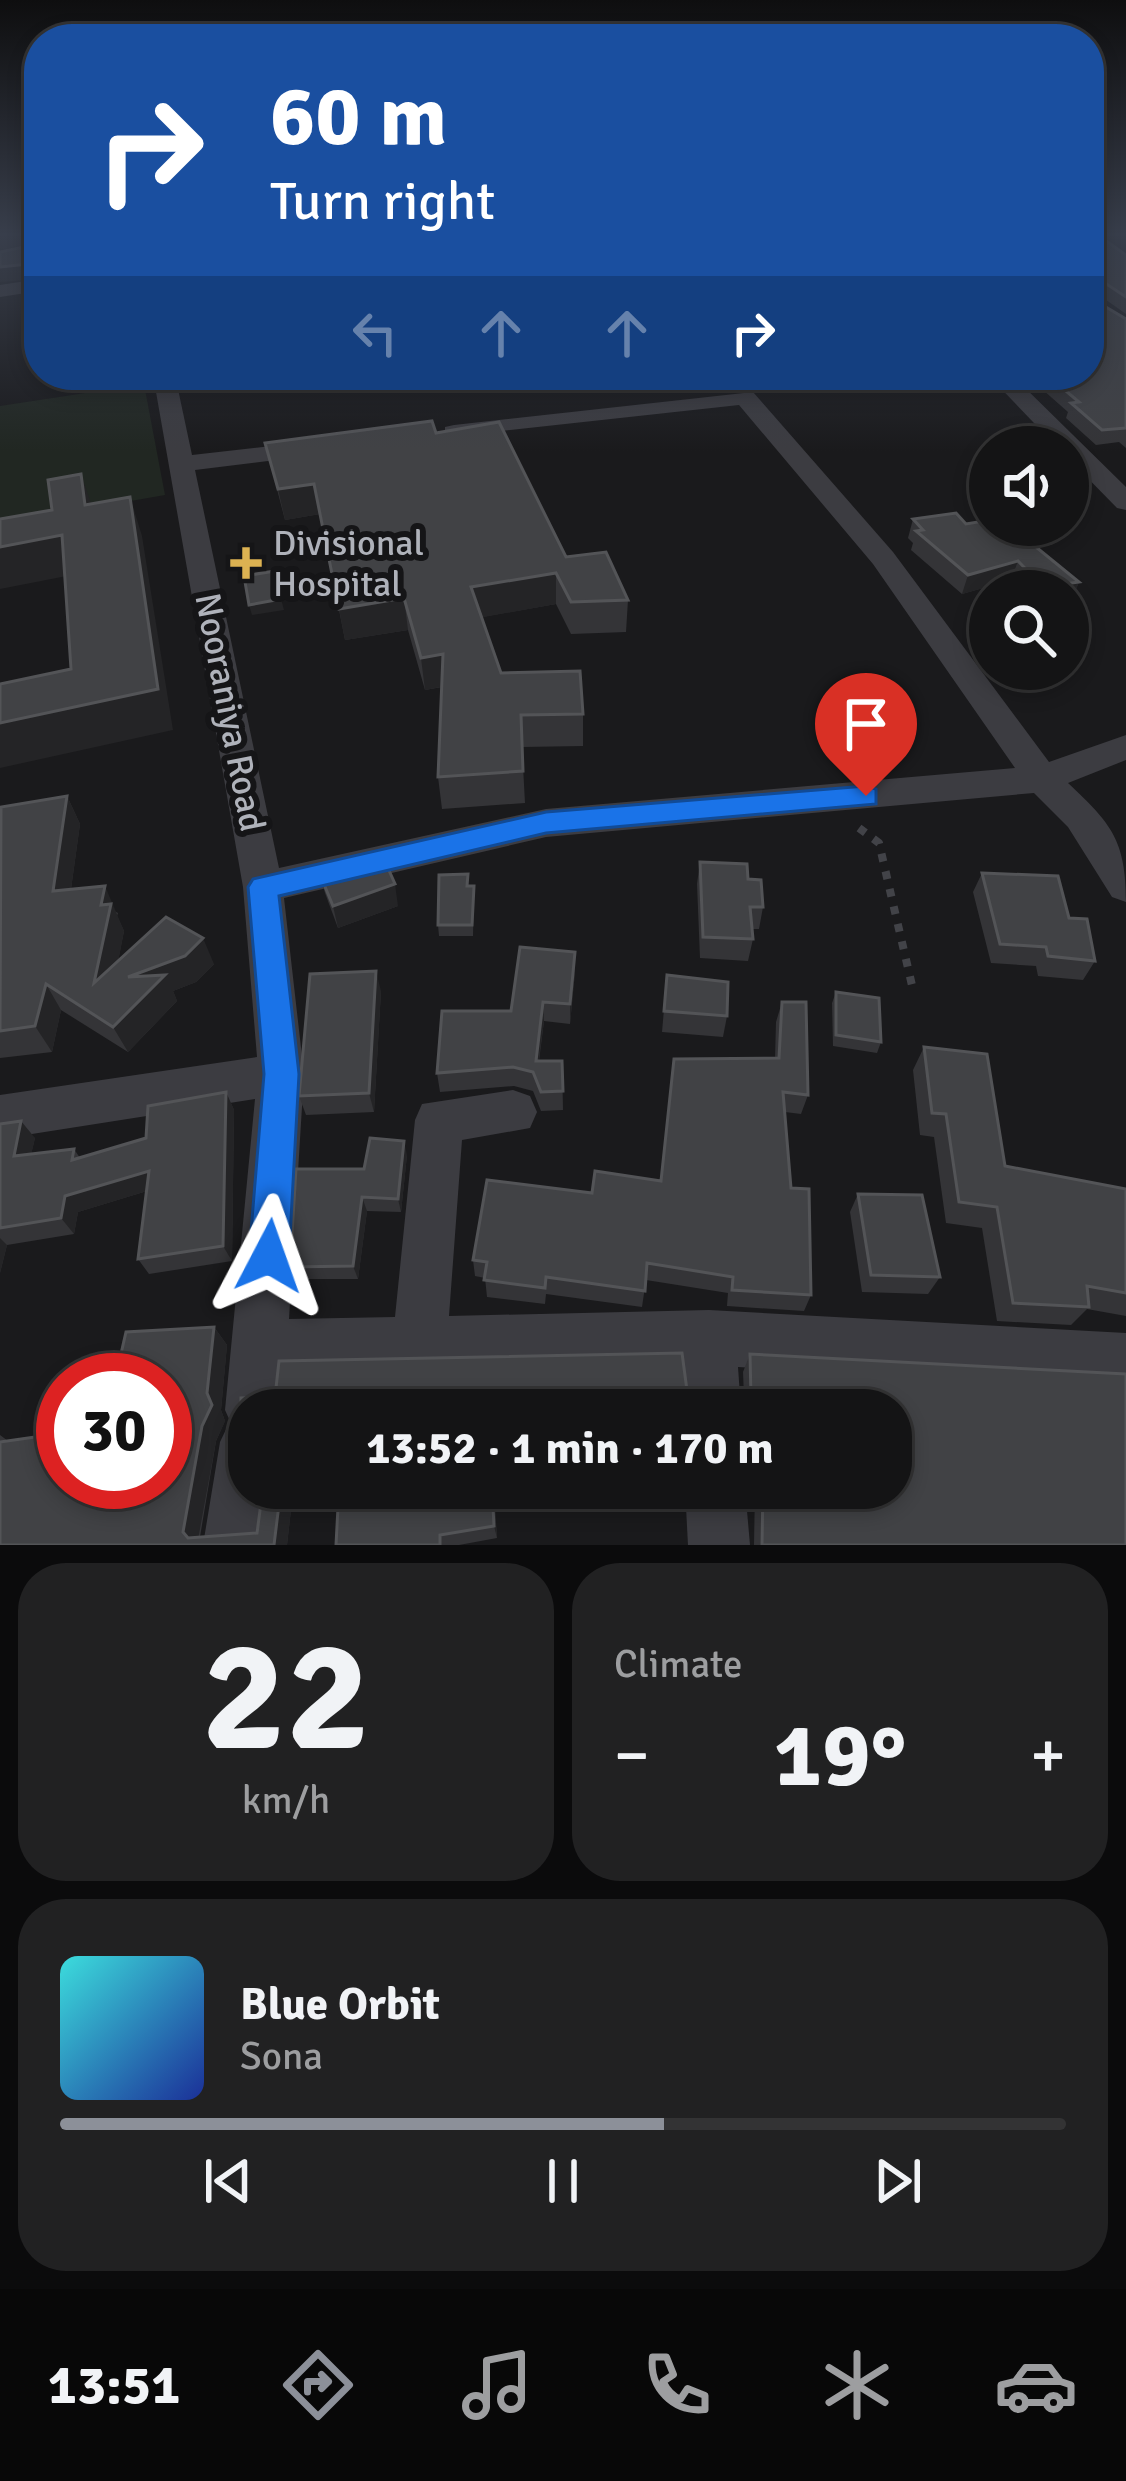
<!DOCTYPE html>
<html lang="en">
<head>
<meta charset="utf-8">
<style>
  body { margin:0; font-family:Signika,sans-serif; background:#212122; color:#f1f3f6; height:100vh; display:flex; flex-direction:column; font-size:45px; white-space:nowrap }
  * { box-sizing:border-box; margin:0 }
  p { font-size:39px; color:#9d9ea0 }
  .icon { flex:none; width:66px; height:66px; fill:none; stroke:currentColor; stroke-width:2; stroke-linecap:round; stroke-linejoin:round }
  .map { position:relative; height:1545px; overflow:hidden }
  .drawer { display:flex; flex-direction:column; gap:18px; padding:18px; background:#0b0b0c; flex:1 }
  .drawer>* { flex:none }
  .hud { position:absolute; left:24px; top:24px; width:1080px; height:366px; border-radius:48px; box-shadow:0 6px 18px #0003,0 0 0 3px #333334; background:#1a4fa0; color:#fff; overflow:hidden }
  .tools { position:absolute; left:969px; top:426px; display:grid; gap:24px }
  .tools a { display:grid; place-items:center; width:120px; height:120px; border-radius:50%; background:#141415; box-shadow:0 6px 18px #0003,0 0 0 3px #333334; font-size:60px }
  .speed { position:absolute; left:36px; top:1353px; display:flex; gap:24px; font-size:60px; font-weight:700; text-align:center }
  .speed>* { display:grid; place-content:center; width:156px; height:156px; border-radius:50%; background:#141415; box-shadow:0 6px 18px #0003,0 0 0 3px #333334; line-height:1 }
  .speed .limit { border:18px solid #d22; background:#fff; color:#111 }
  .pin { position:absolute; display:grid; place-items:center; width:102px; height:102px; color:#fff; margin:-123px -51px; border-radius:50% 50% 50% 0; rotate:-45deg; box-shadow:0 0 12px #0007 }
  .pin .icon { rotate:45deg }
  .me { position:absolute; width:132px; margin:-66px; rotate:4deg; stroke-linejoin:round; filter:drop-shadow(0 0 9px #0008) }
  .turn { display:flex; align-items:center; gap:42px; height:252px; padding:0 48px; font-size:54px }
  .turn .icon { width:156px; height:156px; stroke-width:2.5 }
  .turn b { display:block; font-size:84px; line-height:102px }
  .lanes { display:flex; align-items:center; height:114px; padding:0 48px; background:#0003; justify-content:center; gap:60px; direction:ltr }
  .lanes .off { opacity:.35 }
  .big { font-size:90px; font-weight:700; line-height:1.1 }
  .drawer .card { flex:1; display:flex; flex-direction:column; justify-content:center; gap:18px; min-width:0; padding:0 42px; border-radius:48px; background:#212122 }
  .drawer .dial { align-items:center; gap:0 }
  .dial b { font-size:156px; line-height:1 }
  .song { display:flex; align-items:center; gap:36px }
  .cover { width:144px; height:144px; border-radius:18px; background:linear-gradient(135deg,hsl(180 70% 55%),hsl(230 70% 35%)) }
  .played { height:12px; border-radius:6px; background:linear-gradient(90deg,#8c9099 60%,#333334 60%) }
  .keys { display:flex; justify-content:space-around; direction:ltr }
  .heat { display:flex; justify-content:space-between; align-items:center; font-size:66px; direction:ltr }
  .drawer .tiles { flex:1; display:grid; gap:18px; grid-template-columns:1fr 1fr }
  .card:last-child { grid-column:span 2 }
  .trip { position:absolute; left:228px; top:1389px; width:684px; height:120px; border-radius:48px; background:#141415; box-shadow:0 6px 18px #0003,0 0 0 3px #333334; font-weight:700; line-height:120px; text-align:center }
  .tab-bar { display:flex; height:192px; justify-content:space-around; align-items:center; background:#080808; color:#9d9ea0 }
  .tab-bar .icon { width:84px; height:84px }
  .tab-bar .active { color:#8c9099 }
  .tab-bar b { font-size:54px; color:#f1f3f6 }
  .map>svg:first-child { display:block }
  .green { fill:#212722 }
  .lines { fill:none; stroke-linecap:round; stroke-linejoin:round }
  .path { stroke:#424348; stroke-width:8; stroke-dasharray:8 10; stroke-linecap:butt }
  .street { fill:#3c3c41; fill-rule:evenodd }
  .wall { fill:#343437 }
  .shaded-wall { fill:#242426 }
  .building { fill:#414245; stroke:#535457; stroke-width:3 }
  .route { fill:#1a73e8; stroke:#114b97; stroke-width:3 }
  .poi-dot { fill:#dcb252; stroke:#151517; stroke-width:4.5 }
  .labels { text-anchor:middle; stroke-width:12; stroke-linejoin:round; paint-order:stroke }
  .poi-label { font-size:36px; fill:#afb2ba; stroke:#151517; text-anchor:start }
  .street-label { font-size:36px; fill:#afb2ba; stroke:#151517 }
</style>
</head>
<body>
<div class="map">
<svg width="1126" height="1545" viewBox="0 0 1126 1545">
  <rect width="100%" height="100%" fill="#1a1a1c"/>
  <!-- green -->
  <polygon class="green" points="144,384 165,495 0,524 0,406"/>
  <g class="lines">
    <!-- path -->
    <polyline class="path" points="859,828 879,843 914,994"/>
    <!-- street -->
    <g class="street">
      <polygon points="39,279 39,291 0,297 0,285"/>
      <path d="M 153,375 L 175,375 L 192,455 L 316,441 L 328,448 L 316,455 L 195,470 L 279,868 L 546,809 L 1015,768 L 873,564 L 739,405 L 445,437 L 445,427 L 454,425 L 753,392 L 893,552 L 1049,762 L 1126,735 L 1126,760 L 1068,783 C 1112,824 1126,841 1126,902 L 1112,897 L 1068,827 L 1034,793 L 546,837 L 284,898 L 304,1074 L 289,1319 L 395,1317 L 415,1120 L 422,1104 L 513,1090 L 530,1096 L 537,1112 L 530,1128 L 462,1140 L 449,1316 L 709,1310 L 1126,1333 L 1126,1389 L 738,1367 L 741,1410 L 683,1410 L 682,1366 L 285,1374 L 283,1410 L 249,1410 L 249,1488 L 272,1488 L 265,1545 L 203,1545 L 220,1442 L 230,1421 L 225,1410 L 255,1099 L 0,1139 L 0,1095 L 257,1057 L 243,887 Z"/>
      <polygon points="988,375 1012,375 1126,487 1126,510 1117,508 1068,458 1068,447 1057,447"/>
      <polygon points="685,1488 745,1488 750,1545 688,1545"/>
    </g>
  </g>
  <!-- wall -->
  <g class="wall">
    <polygon points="1089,235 1126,255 1126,314 1092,290 1089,292 1089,297 1126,319 1126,448 1119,442 1096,445 1066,418 1068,412 1026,375 1089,375"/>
    <polygon points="436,433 566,557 628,600 626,632 571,634 556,604 482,617 501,673 583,714 583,746 522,747 525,803 442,809 438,777 442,687 425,690 408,630 345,640 320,514 285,520 265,443"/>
    <polygon points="956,513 966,524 990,520 990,525 1009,525 1079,582 1071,601 1068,601 1068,591 1021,591 1011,580 962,594 911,550 913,543 908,538 913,519"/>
    <polygon points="67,796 80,824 71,889 118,913 117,916 124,931 118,961 214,964 196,982 173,991 177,1001 128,1052 61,1010 52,1052 0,1058 0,809"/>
    <polygon points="700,862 748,879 763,907 759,929 752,929 753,939 748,961 700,958 697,884"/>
    <polygon points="319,872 398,906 338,928 325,893"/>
    <polygon points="982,873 1069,918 1095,961 1083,980 1038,976 1036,966 991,963 973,892"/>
    <polygon points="474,886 473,936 439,936 438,925"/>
    <polygon points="575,972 570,1024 544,1021 539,1061 562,1061 563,1110 541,1111 533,1091 514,1086 440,1092 437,1073 511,1011"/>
    <polygon points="667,975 727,1016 723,1037 662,1032"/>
    <polygon points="381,991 374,1112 306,1115 299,1096"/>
    <polygon points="836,992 881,1042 877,1053 833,1046 832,1003"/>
    <polygon points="782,1002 808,1095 801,1114 785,1112 791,1188 811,1295 804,1311 727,1306 728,1293 646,1280 642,1307 546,1294 545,1304 487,1297 485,1278 475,1276 473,1260 592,1193 661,1181 775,1059 776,1022"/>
    <polygon points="924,1047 1005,1166 1126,1189 1126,1316 1087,1309 1071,1325 997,1321 982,1228 946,1223 934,1137 920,1135 913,1070"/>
    <polygon points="226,1092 234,1110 232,1261 149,1274 138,1259 147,1191 78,1212 74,1234 7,1245 0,1273 0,1124 35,1138 31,1154 74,1149 80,1158 146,1138"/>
    <polygon points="407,1155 401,1212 367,1211 358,1279 296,1279 290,1267 364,1169"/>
    <polygon points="858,1194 940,1277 928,1294 862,1292 850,1212"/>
    <polygon points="214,1327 227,1345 221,1410 225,1421 216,1441 200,1537 257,1533 263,1488 568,1488 567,1492 494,1491 497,1538 459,1545 336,1545 339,1497 292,1501 287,1545 0,1545 0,1435 63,1482"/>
    <polygon points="682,1353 688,1398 744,1397 743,1372 750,1354 1126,1374 1126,1545 754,1545 755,1488 891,1488 891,1410 249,1410 249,1478 241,1469 241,1398 275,1397 279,1361"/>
  </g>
  <!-- shaded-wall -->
  <g class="shaded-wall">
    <polygon points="0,235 36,235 38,242 0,250"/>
    <polygon points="39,263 39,279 0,282 0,267"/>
    <polygon points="81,474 94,512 85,505"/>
    <polygon points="314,484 320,514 285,520 278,489"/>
    <polygon points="130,497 142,536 173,730 0,768 0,723 158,689"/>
    <polygon points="62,535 77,574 0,589 0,547"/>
    <polygon points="1018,561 1011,580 962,594 968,575"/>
    <polygon points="556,573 556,604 473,619 471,587"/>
    <polygon points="1079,582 1071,601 1068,601 1068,591 1042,591 1043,587"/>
    <polygon points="404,598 408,630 345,640 339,609"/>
    <polygon points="281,599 284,610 252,615 249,605"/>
    <polygon points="443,654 446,686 425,690 421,658"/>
    <polygon points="67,796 80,824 67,918 53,891"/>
    <polygon points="395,884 398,906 338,928 333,906"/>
    <polygon points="105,886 124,931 109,1009 94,983 101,905"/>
    <polygon points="203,938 214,964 196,982 173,991 177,1001 128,1052 113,1027 128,977"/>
    <polygon points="575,952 575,972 570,1024 570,1004"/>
    <polygon points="376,971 381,991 374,1112 369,1093"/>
    <polygon points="46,984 61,1010 52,1052 35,1026"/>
    <polygon points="543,1002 544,1021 536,1080 536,1061"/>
    <polygon points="226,1092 234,1110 232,1261 223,1246"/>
    <polygon points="21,1121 35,1138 27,1173 14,1156"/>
    <polygon points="404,1141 407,1155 401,1212 398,1199"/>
    <polygon points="149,1171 160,1187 78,1212 74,1234 61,1218 65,1196"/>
    <polygon points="362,1197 367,1211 358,1279 353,1266"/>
    <polygon points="0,1238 7,1245 0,1273"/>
    <polygon points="214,1327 227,1345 221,1410 225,1421 216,1441 197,1545 183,1532 207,1393"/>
    <polygon points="281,1488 292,1501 287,1545 274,1545"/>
    <polygon points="492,1488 493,1488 497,1538 494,1526"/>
  </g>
  <!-- building -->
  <g class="building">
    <polygon points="35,235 39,235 39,263 0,267 0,252 38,244"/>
    <polygon points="1089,235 1098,235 1126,255 1126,297 1096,277 1089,281"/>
    <polygon points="1089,285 1089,297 1126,319 1126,428 1102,430 1071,403 1079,402 1047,375 1089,375"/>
    <polygon points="432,421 436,433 499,422 566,557 606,552 628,600 571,602 556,573 471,587 501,673 580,671 583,714 521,715 523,771 438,777 443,654 421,658 404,598 339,609 314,484 278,489 265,443"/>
    <polygon points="81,474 85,505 130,497 158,689 0,723 0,684 71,669 62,535 0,547 0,519 52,510 48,480"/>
    <polygon points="956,513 966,524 990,520 990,525 1009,525 1079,582 1043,587 1018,561 968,575 916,531 923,530 913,519"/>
    <polygon points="275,571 281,599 249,605 244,576"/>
    <polygon points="67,796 53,891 105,886 101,905 111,904 94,983 166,917 203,938 185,956 128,977 165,975 113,1027 46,984 35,1026 0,1031 1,807"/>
    <polygon points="383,857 395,884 333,906 319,872"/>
    <polygon points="700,862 747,864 748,879 761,880 763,907 750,907 753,939 703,937"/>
    <polygon points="982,873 1058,876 1069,918 1087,919 1095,961 1048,956 1046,947 1000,944"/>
    <polygon points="468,874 467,886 474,886 472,925 438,925 439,875"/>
    <polygon points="520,947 575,952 570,1004 543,1002 536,1061 562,1061 563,1091 541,1092 533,1072 513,1067 437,1073 442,1011 511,1011"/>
    <polygon points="376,971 369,1093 299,1096 310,974"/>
    <polygon points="667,975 728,982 727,1016 664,1011"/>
    <polygon points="836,992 879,998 881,1042 836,1035"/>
    <polygon points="782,1002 806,1002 808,1095 783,1092 791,1188 809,1189 811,1295 732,1290 733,1277 647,1263 645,1291 546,1277 545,1288 484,1280 487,1262 473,1260 487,1180 592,1193 595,1171 661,1181 674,1059 779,1058"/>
    <polygon points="924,1047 987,1054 1005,1166 1126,1189 1126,1293 1087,1286 1089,1307 1013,1303 997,1207 959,1202 946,1114 932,1113"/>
    <polygon points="226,1092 223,1246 138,1259 149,1171 65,1196 61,1218 0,1228 0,1124 21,1121 14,1156 74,1149 72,1160 146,1138 148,1106"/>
    <polygon points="370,1138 404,1141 398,1199 362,1197 353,1266 290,1267 296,1169 364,1169"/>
    <polygon points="858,1194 922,1195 940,1277 871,1275"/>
    <polygon points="214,1327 207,1393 212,1405 202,1426 183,1532 188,1538 257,1533 263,1488 281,1488 274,1545 0,1545 0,1442 63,1433 63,1482 165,1482 165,1380 115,1380 126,1332"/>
    <polygon points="682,1353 688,1398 751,1397 750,1354 1126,1374 1126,1545 762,1545 763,1488 891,1488 891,1410 724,1410 683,1403 683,1410 249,1410 249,1471 241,1469 241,1398 275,1397 279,1361"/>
    <polygon points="339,1488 492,1488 494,1526 440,1535 440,1545 336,1545"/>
  </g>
  <!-- sky -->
  <linearGradient id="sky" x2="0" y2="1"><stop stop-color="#0e0e0f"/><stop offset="0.52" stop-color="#383e4b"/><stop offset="1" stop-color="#383e4b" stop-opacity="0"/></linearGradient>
  <rect width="1126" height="451" fill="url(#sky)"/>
  <!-- route -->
  <polygon class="route" points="866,786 876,789 876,804 546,833 279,896 299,1074 289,1256 283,1270 269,1276 255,1270 249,1256 264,1074 248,887 253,879 546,812"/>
  <!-- markers -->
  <path class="poi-dot" d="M240 545h12v12h12v12h-12v12h-12v-12h-12v-12h12z"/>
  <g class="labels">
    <!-- poi labels -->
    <g class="poi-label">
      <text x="273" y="555">Divisional<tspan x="273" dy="41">Hospital</tspan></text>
    </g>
    <!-- street labels -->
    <g class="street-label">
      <text transform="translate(231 712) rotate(79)" y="13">Nooraniya Road</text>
    </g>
  </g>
</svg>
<div class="tools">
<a><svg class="icon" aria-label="sound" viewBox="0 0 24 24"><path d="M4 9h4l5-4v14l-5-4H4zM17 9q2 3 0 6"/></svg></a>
<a><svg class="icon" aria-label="search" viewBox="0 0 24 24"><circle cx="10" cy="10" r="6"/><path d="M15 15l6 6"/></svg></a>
</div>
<div class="speed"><div class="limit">30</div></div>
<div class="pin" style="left:866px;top:796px;background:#d93025"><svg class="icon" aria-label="arrive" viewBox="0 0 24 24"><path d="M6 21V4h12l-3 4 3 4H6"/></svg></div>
<svg class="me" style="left:269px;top:1256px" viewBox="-20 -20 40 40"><path d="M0-17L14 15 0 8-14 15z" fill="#1a73e8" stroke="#fff" stroke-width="4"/></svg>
<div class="trip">13:52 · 1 min · 170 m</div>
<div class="hud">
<div class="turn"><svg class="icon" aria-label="right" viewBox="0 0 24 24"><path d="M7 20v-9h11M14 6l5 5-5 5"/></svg><div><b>60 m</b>Turn right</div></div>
<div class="lanes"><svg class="icon off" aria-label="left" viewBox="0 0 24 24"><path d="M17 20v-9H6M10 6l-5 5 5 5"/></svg><svg class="icon off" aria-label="ahead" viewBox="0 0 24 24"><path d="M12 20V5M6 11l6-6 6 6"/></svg><svg class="icon off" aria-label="ahead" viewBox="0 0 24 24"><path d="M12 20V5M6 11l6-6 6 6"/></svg><svg class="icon" aria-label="right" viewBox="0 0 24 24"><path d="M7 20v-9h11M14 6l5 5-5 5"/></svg></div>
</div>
</div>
<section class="drawer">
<div class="tiles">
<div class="card dial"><b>22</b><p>km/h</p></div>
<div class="card"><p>Climate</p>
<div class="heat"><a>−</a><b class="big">19°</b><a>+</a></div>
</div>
<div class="card">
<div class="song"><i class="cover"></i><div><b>Blue Orbit</b><p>Sona</p></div></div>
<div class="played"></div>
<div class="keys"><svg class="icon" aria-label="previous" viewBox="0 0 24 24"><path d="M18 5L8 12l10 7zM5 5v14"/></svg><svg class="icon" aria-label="pause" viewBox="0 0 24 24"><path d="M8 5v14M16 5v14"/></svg><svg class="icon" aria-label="next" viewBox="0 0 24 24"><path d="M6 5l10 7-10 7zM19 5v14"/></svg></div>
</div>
</div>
</section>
<nav class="tab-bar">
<b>13:51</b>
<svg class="icon active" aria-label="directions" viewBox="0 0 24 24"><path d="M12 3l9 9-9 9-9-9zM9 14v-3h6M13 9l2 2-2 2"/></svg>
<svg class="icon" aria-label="music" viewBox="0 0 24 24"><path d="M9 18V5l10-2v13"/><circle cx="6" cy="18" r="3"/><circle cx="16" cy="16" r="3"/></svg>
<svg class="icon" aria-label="phone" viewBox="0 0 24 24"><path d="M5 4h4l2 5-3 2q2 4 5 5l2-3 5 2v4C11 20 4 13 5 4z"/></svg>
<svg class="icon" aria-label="climate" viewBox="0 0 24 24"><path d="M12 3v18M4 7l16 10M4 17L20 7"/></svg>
<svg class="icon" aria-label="car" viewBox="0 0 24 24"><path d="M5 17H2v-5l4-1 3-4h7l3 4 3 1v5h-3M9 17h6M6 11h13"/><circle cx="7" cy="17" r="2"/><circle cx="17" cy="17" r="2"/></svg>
</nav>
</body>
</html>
